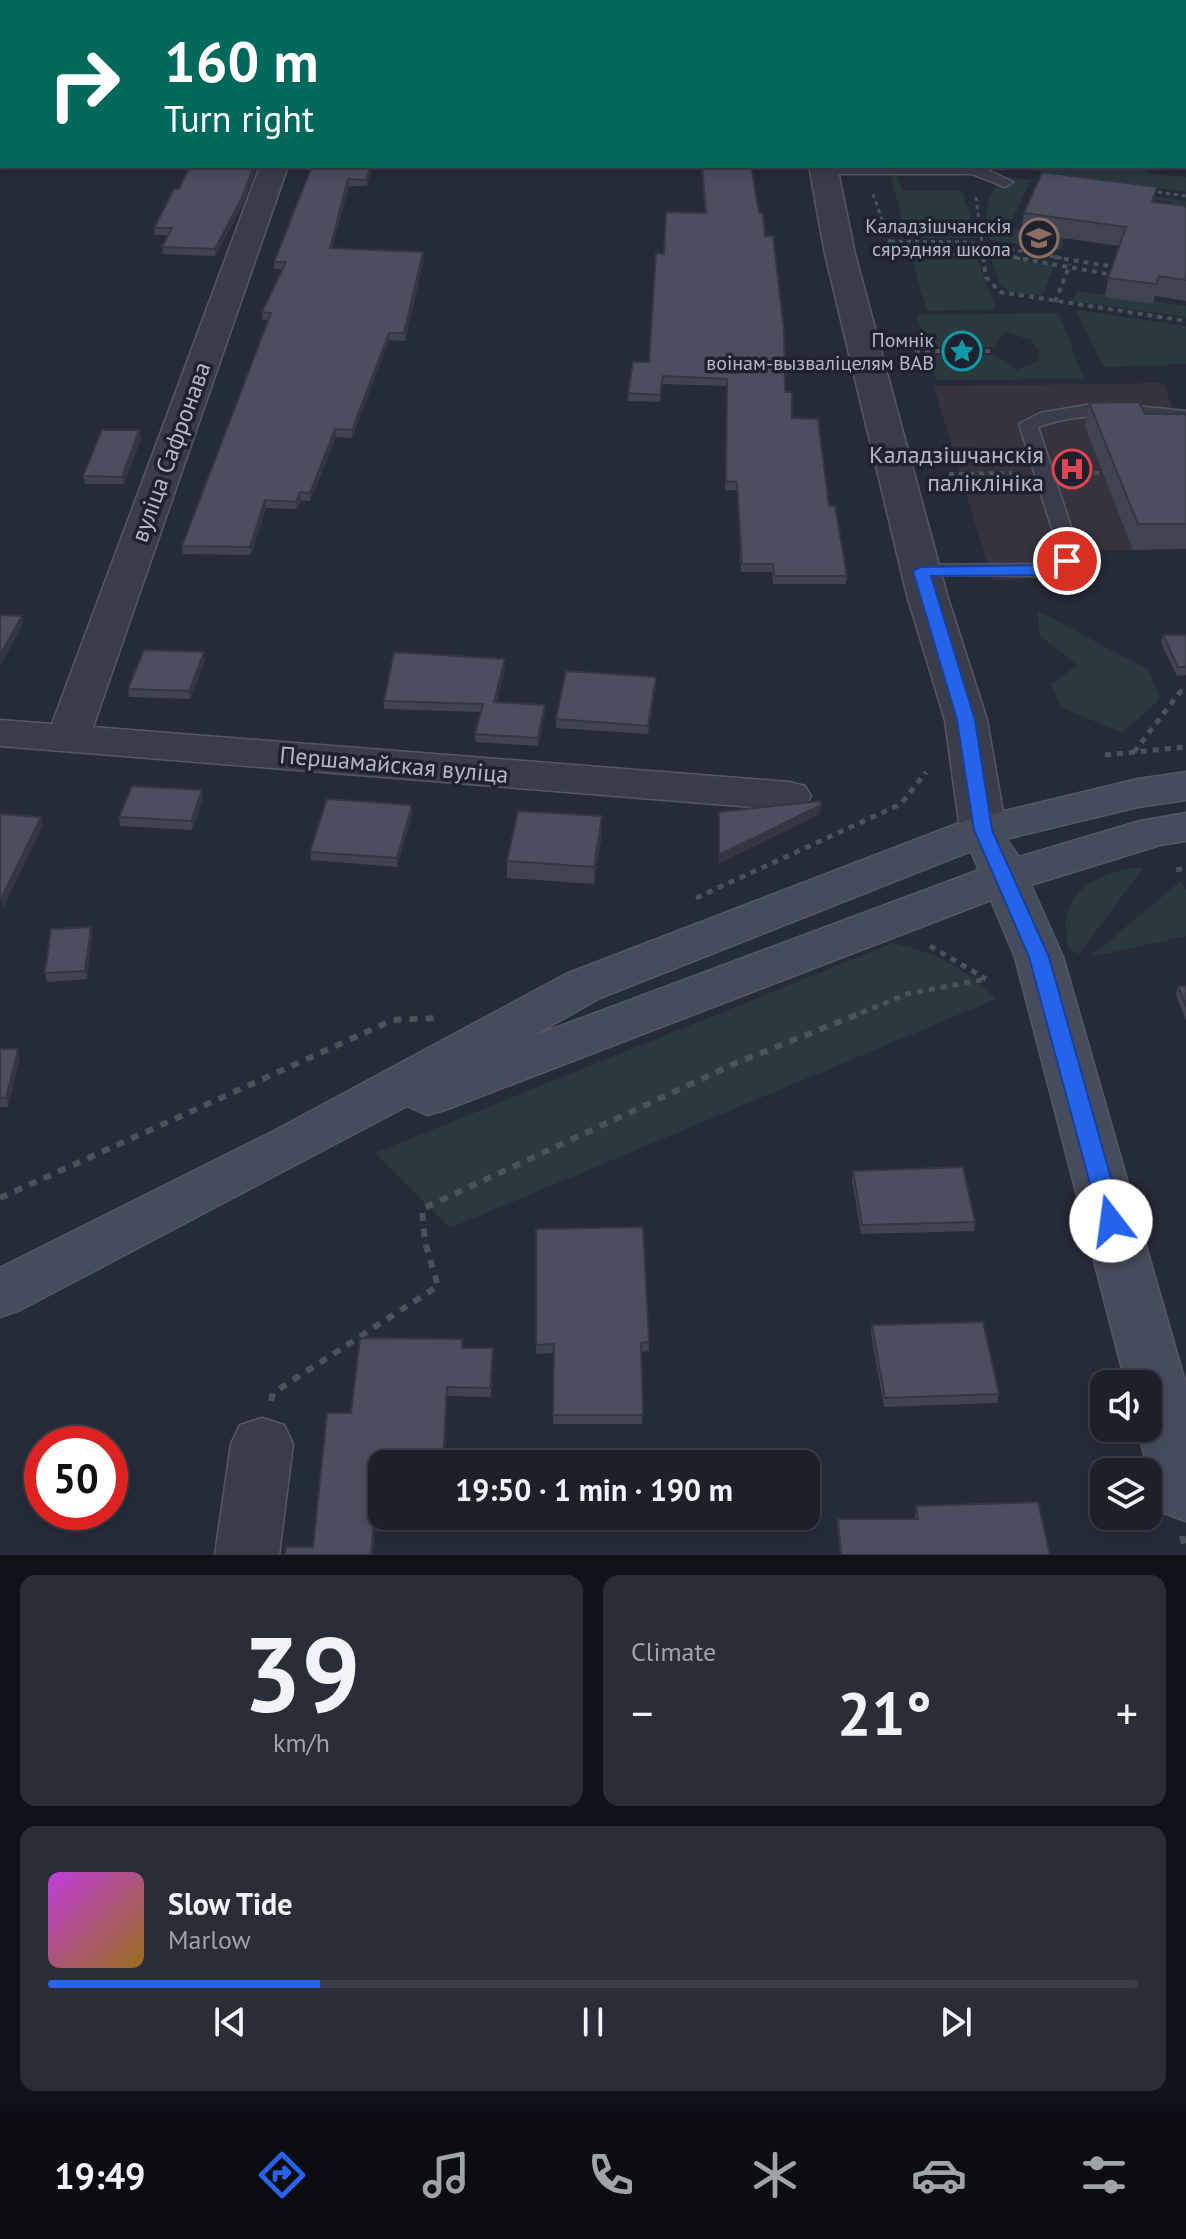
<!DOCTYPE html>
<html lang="en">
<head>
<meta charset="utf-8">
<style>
  body { margin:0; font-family:"PT Sans",sans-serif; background:#292d37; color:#f1f3f6; height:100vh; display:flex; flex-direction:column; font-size:30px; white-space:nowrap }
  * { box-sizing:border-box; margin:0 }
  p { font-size:26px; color:#a0a3a9 }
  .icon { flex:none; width:44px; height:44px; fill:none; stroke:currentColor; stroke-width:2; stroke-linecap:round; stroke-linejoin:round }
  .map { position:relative; height:1555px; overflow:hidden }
  .side { display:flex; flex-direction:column; gap:20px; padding:20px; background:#0f1218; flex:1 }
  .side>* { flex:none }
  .top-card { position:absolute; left:0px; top:0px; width:1186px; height:168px; box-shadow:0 4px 12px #0003,0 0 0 2px #3a3e47; background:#00695c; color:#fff; overflow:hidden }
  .controls { position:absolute; left:1090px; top:1370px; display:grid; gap:16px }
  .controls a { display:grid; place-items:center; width:72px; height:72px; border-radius:16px; background:#1c202b; box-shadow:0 4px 12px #0003,0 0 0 2px #3a3e47; font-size:40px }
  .speed { position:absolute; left:24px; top:1426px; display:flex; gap:16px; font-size:40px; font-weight:700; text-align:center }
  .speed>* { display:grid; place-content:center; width:104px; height:104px; border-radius:50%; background:#1c202b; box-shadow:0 4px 12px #0003,0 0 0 2px #3a3e47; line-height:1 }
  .speed .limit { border:12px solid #d22; background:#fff; color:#111 }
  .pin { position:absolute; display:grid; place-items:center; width:68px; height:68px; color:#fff; margin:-34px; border:4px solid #fff; border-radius:50%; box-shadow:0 2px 8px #0007 }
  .me { position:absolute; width:88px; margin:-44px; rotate:345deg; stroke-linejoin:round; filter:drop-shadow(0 0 6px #0008) }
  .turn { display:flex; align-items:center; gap:28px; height:168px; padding:0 32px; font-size:36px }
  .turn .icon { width:104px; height:104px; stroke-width:2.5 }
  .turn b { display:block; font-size:56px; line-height:68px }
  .big { font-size:60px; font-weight:700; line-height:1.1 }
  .side .tile { flex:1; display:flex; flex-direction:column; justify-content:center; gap:12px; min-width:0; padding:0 28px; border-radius:16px; background:#292d37 }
  .side .dial { align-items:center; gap:0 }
  .dial b { font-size:104px; line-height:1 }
  .song { display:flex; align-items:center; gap:24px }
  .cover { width:96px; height:96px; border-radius:12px; background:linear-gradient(135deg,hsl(290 70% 55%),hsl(40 70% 35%)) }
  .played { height:8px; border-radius:4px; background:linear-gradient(90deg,#2563eb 25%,#3a3e47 25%) }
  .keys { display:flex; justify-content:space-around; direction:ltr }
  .heat { display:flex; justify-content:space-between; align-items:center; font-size:44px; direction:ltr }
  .side .tiles { flex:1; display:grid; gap:20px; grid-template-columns:1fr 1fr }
  .tile:last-child { grid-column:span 2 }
  .trip { position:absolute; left:368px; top:1450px; width:452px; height:80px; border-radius:16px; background:#1c202b; box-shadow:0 4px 12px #0003,0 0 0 2px #3a3e47; font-weight:700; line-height:80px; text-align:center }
  .menu { display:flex; height:128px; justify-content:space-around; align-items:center; background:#0b0d11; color:#a0a3a9 }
  .menu .icon { width:56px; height:56px }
  .menu .selected { color:#2563eb }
  .menu b { font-size:36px; color:#f1f3f6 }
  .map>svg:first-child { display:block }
  .medical { fill:#36333e }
  .green { fill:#2a393d }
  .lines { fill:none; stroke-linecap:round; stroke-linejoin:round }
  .service-casing { stroke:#545864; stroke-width:3 }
  .minor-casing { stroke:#545864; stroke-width:3 }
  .tertiary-casing { stroke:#545864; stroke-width:3 }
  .secondary-casing { stroke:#545864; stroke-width:3 }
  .path-far3 { stroke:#475459; stroke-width:3; stroke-dasharray:4 4; stroke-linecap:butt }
  .path-far2 { stroke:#475459; stroke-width:4; stroke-dasharray:5 5; stroke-linecap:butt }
  .path-far1 { stroke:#475459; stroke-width:5; stroke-dasharray:6 6; stroke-linecap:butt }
  .path { stroke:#475459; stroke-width:6; stroke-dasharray:8 8; stroke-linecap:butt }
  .service { fill:#393d4a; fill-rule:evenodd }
  .minor { fill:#393d4a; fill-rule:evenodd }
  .tertiary { fill:#393d4a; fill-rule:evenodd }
  .secondary { fill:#474c5c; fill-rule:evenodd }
  .wall { fill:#404352 }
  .shaded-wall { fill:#343742 }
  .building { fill:#4a4e5f; stroke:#343742; stroke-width:2 }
  .route { fill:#2563eb; stroke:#184099; stroke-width:2 }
  .labels { text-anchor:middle; stroke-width:7; stroke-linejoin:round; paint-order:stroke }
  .far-poi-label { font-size:20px; fill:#b4b8c5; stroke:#1e222e; text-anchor:end }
  .street-label { font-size:24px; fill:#b4b8c5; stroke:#1e222e }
  .poi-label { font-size:24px; fill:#b4b8c5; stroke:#1e222e; text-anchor:end }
</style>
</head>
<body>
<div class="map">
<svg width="1186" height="1555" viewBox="0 0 1186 1555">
  <rect width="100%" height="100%" fill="#262b39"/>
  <!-- medical -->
  <polygon class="medical" points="1163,383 1186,441 1133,550 1086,551 1073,568 1050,578 992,580 934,386"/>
  <!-- green -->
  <g class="green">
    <polygon points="999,166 1149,166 1148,173 1186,177 1186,192"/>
    <polygon points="890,172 957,172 958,176 898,176 902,191 962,191 977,238 906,238"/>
    <path d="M 1006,177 L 1186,201 L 1186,217 L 1168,215 L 1172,202 L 1030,182 L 1008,228 L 1066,236 L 1061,250 L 990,240 C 984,217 984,190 1006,177 Z"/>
    <polygon points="910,253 975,253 996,309 927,311"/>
    <polygon points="990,256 1054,265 1042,296 1011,292 1000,285"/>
    <polygon points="1077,291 1186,306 1186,317 1073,301"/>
    <polygon points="1076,310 1186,326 1186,364 1104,367"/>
    <polygon points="1059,313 1084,379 936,380 927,355 996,355 1016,370 1038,361 1040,352 1031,340 1005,332 993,347 926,347 916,315"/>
    <polygon points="1038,611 1149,670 1160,699 1122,733 1061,707 1051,684 1078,665 1039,635"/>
    <path d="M 1131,868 L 1143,868 L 1079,954 L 1069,949 C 1055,899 1086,878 1131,868 Z"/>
    <polygon points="1181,881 1186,890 1186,936 1090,957"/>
    <path d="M 893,943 C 939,953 962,967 996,999 L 450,1228 L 375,1153 Z"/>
  </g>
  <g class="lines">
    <!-- service casing -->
    <g class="service-casing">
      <g id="service">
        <polygon points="836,0 854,0 855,2 837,2"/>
        <rect x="1184" y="66" width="2" height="8"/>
        <polygon points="818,166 980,166 1013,182 1005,187 972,174 824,174 819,172"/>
        <path d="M 1086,405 L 1126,405 L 1186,411 L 1186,423 C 1137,415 1086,410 1038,427 L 1079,551 L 1074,565 L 1044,576 L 914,575 L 910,571 L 921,565 L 1041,564 L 1057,557 L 1059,551 L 1019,424 L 1040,413 Z"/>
      </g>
    </g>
    <!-- minor casing -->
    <g class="minor-casing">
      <g id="minor">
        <polygon points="316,0 341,0 342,2 318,2"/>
        <rect x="0" y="138" width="2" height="16"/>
        <polygon points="260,166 288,166 93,727 789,782 805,786 811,796 805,806 789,810 0,746 0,720 52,724"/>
        <polygon points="262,1418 284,1425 293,1444 279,1555 215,1555 231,1444 240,1425"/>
      </g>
    </g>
    <!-- tertiary casing -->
    <g class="tertiary-casing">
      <g id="tertiary">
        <polygon points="775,0 799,0 800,2 776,2"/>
        <polygon points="809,166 837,166 855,254 947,595 987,720 1006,830 999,840 983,844 967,840 960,830 945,720 907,595 825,254"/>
      </g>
    </g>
    <!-- secondary casing -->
    <g class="secondary-casing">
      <path id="secondary" d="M 1186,772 L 1186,800 L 1138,807 L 1006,839 L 1019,857 L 1140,821 L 1186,813 L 1186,841 L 1160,845 L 1031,885 L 1063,957 L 1186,1385 L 1186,1521 L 1164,1513 L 1155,1494 L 1137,1428 L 1148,1428 L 1148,1384 L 1126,1384 L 1015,957 L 991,900 L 445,1110 L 427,1115 L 407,1106 L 20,1310 L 0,1317 L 0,1268 L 274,1131 L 566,974 L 967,820 L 1138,779 ZM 971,851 L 979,870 L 531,1037 L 600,998 Z"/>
    </g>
    <!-- path-far3 -->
    <g class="path-far3">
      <polyline points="1150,191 1186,196"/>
      <polyline points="873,194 893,251 1030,259"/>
      <polyline points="976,197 984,259"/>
      <polyline points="891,241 968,242 1066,259"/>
    </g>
    <!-- path-far2 -->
    <g class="path-far2">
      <polyline points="983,257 986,277 1000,292 1186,321"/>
      <polyline points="1013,257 1113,275"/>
      <polyline points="1054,257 1115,267"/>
      <polyline points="1055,302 1070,264"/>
      <polyline points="915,351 994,351"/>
      <polyline points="1074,473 1104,473"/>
      <polyline points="949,474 1012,473"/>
    </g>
    <!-- path-far1 -->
    <g class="path-far1">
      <polyline points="1134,752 1180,692 1186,690"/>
      <polyline points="1105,755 1186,747"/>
      <polyline points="1176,870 1186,868"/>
      <polyline points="696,898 901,804 926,772"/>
      <polyline points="930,946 986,979"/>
      <polyline points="861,1013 907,994 986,979"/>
    </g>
    <!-- path -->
    <g class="path">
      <polyline points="0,1198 393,1020 437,1018"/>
      <polyline points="271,1401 273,1393 438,1286 425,1242 422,1209 736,1063 866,1011"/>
      <polyline points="1182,1536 1186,1551"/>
    </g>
    <!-- service -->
    <use href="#service" class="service"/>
    <!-- minor -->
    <use href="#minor" class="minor"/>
    <!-- tertiary -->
    <use href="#tertiary" class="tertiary"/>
    <!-- secondary -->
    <use href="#secondary" class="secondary"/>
  </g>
  <!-- wall -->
  <g class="wall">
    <polygon points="524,0 719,0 719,2 525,2"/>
    <polygon points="915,0 1186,0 1186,56 1184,56 1184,2 916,2"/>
    <polygon points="190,166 257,166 243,204 215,256 163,254 162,247 169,235 155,235 154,228 179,189"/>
    <polygon points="312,166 373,166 367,186 349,186 332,248 424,259 405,341 389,340 352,438 336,437 310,501 301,500 297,509 266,508 251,555 183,554 182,546 268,320 263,320 262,312 283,269 274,269 274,262"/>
    <polygon points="701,166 751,166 785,392 792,418 829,506 847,576 846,584 773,584 772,572 741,572 737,490 725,490 727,386 663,384 660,402 628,401 628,393 649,362 664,254 705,213"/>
    <polygon points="1155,202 1186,206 1186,301 1155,296 1153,304 1105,297 1108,278 1119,246 1021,232 1024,213"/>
    <polygon points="1089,403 1145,414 1186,414 1186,549 1133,550 1085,427"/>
    <polygon points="141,438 124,484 85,484 83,476"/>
    <polygon points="1163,635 1186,635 1186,675 1177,676 1161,643"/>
    <polygon points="505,659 505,667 497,702 545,713 538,746 476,742 475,734 481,712 384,709 384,701"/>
    <polygon points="205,660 190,699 129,697 128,689"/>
    <polygon points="656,685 648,734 556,728 556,719"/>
    <polygon points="203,799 192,830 120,826 119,817"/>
    <polygon points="412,814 397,867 311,860 310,852"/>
    <polygon points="602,816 602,833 594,884 507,878 507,861"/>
    <polygon points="91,927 92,935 87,979 47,982 45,973"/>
    <polygon points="1178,986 1186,986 1186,1021 1176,995"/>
    <polygon points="0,1049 20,1058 8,1107 0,1107"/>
    <polygon points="853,1171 975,1222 974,1231 861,1234 852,1180"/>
    <polygon points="536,1229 649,1342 649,1351 642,1352 642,1424 553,1424 554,1353 536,1354"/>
    <polygon points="872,1325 999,1394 997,1403 884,1407 871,1334"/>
    <polygon points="462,1339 463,1348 493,1357 491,1397 448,1396 382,1464 382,1496 378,1496 313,1547 351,1413"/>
    <polygon points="916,1506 1050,1555 840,1555 837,1527 838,1519 915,1519"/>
  </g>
  <!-- shaded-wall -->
  <g class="shaded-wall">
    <polygon points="254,166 257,166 243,204 215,256 215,249"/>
    <polygon points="370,166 373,166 367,186 367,180"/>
    <polygon points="348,179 349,186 330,255 330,248"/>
    <polygon points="423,252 424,259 405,341 404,333"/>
    <polygon points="389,333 389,340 352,438 352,430"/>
    <polygon points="335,429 336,437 310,501 310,493"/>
    <polygon points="139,430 141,438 124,484 122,477"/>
    <polygon points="300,492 301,500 297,509 296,502"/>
    <polygon points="265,500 266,508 251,555 250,547"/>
    <polygon points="22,616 23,624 0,667 0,655"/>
    <polygon points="204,652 205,660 190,699 189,691"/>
    <polygon points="505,659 505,667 495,710 494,702"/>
    <polygon points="656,677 656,685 648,734 648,726"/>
    <polygon points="545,705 545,713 538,746 538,738"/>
    <polygon points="202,790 203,799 192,830 191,821"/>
    <polygon points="412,805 412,814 397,867 397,858"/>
    <polygon points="821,805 820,814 718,864 719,855"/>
    <polygon points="602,816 602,833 594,884 594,867"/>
    <polygon points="41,817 43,826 3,908 1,899"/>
    <polygon points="91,927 92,935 87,979 85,971"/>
    <polygon points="18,1049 20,1058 8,1107 6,1098"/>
    <polygon points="447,1387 445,1464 443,1464"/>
    <polygon points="377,1487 378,1496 373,1555 371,1555"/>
  </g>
  <!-- building -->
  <g class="building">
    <polygon points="27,0 148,0 147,2 26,2"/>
    <rect x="526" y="0" width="42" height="2"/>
    <rect x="664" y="0" width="55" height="2"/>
    <polygon points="927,0 1186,0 1186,29 1184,29 1184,2 928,2"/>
    <polygon points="2,35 2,130 0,130 0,38"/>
    <polygon points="190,166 254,166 242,197 215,249 162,247 172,228 154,228 174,189 179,189"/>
    <polygon points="312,166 370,166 367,180 348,179 330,248 423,252 404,333 389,333 352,430 335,429 310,493 300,492 296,502 265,500 250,547 182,546 271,313 262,312 286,262 274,262"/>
    <polygon points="702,166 751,166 759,213 763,213 765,236 773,236 784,330 785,392 792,392 792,418 818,419 829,506 835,506 847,576 774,576 773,564 742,564 737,482 726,481 727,379 663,376 660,395 628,393 633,362 649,362 656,253 664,254 666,212 706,213"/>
    <polygon points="1042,172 1157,187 1152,202 1186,206 1186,280 1159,276 1156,284 1108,278 1126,227 1024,213"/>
    <polygon points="1139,402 1145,414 1186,414 1186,524 1138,524 1089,403"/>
    <polygon points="102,430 139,430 122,477 83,476"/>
    <polygon points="0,615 22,616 0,655"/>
    <polygon points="1163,635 1186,635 1186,667 1178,667"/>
    <polygon points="144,650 204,652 189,691 128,689"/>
    <polygon points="394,652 505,659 494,702 545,705 538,738 475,734 483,704 384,701"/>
    <polygon points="566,671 656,677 648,726 556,719"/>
    <polygon points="132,786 202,790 191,821 119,817"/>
    <polygon points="327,799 412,805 397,858 310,852"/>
    <polygon points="820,801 821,805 719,855 719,812"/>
    <polygon points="518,811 602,816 594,867 507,861"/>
    <polygon points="0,814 41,817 1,899 0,899"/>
    <polygon points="91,927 85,971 45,973 51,929"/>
    <polygon points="1178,986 1186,986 1186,1006"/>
    <polygon points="0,1049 18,1049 6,1098 0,1098"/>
    <polygon points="963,1167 975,1222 862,1225 853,1171"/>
    <polygon points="643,1227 649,1342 641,1343 643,1415 553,1415 554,1344 536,1345 536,1229"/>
    <polygon points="983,1322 999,1394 885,1398 872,1325"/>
    <polygon points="360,1338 462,1339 462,1348 493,1348 490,1388 447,1387 443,1464 382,1464 382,1487 377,1487 371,1555 285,1555 286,1547 313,1547 327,1413 351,1413"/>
    <polygon points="1038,1502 1050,1555 841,1555 838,1519 918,1519 916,1506"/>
  </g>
  <!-- route -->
  <polygon class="route" points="1067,556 1075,561 1072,564 1044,575 931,576 975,720 992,830 1049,957 1123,1221 1120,1228 1103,1228 1100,1221 1029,957 974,830 957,720 913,571 921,567 1042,565"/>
  <!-- icons -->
  <defs>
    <g id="school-ring" transform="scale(2)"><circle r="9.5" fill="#1e222e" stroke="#8d6e63" stroke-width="1.5"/><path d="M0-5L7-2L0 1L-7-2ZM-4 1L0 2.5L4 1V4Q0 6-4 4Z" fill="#8d6e63"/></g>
    <g id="sight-ring" transform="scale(2)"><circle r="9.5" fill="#1e222e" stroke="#0f9aa8" stroke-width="1.5"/><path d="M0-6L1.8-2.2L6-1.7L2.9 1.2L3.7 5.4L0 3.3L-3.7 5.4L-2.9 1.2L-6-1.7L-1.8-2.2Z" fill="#0f9aa8"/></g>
    <g id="hospital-ring" transform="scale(2)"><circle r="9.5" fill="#1e222e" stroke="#e0444e" stroke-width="1.5"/><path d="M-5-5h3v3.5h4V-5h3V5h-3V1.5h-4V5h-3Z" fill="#e0444e"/></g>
  </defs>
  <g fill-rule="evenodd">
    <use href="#school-ring" x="1039" y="238"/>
    <use href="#sight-ring" x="962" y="351"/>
    <use href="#hospital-ring" x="1072" y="469"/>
  </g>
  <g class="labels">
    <!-- far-poi labels -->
    <g class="far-poi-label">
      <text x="1011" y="233">Каладзішчанскія<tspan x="1011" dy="23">сярэдняя школа</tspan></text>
      <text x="934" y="347">Помнік<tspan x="934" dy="23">воінам-вызваліцелям ВАВ</tspan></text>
    </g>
    <!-- street labels -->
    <g class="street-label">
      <text transform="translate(171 452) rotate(-70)" y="8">вуліца Сафронава</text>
      <text transform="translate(394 765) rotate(5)" y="8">Першамайская вуліца</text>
    </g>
    <!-- poi labels -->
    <g class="poi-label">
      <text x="1044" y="463">Каладзішчанскія<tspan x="1044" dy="28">паліклініка</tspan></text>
    </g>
  </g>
</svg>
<div class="controls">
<a><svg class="icon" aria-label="sound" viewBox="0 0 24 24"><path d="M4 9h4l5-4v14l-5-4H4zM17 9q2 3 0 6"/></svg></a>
<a><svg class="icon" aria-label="layers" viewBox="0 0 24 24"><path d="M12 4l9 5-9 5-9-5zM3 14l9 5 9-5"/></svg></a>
</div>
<div class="speed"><div class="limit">50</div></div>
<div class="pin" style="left:1067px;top:561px;background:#d93025"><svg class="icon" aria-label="arrive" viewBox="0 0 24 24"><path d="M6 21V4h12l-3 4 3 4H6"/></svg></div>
<svg class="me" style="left:1111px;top:1221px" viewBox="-20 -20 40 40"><circle r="19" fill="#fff"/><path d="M0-13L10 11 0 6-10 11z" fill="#2563eb"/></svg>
<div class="trip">19:50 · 1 min · 190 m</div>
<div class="top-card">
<div class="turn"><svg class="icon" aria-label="right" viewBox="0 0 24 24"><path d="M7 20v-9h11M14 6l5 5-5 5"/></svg><div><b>160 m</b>Turn right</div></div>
</div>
</div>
<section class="side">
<div class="tiles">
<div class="tile dial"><b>39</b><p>km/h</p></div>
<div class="tile"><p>Climate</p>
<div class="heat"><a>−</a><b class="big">21°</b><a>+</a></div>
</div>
<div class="tile">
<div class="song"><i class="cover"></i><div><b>Slow Tide</b><p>Marlow</p></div></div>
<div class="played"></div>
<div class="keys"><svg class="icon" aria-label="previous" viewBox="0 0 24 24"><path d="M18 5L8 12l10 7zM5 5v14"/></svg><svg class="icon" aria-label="pause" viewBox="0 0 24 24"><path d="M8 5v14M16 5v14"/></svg><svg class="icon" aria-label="next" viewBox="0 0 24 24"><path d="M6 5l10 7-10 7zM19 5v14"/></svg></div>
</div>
</div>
</section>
<nav class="menu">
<b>19:49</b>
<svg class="icon selected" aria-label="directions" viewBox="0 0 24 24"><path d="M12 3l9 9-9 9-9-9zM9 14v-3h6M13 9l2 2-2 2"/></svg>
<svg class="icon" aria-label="music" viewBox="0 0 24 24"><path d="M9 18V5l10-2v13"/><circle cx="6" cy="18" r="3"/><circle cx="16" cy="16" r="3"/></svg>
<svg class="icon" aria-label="phone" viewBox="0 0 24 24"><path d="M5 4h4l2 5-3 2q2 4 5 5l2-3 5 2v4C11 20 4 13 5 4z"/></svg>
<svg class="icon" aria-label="climate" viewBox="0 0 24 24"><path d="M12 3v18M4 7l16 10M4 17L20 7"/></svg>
<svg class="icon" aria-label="car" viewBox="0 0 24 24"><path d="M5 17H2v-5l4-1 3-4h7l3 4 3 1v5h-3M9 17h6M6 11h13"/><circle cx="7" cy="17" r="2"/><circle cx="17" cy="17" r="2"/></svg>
<svg class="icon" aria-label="filters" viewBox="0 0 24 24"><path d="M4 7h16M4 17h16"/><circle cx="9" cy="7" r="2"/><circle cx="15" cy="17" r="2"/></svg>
</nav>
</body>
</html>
